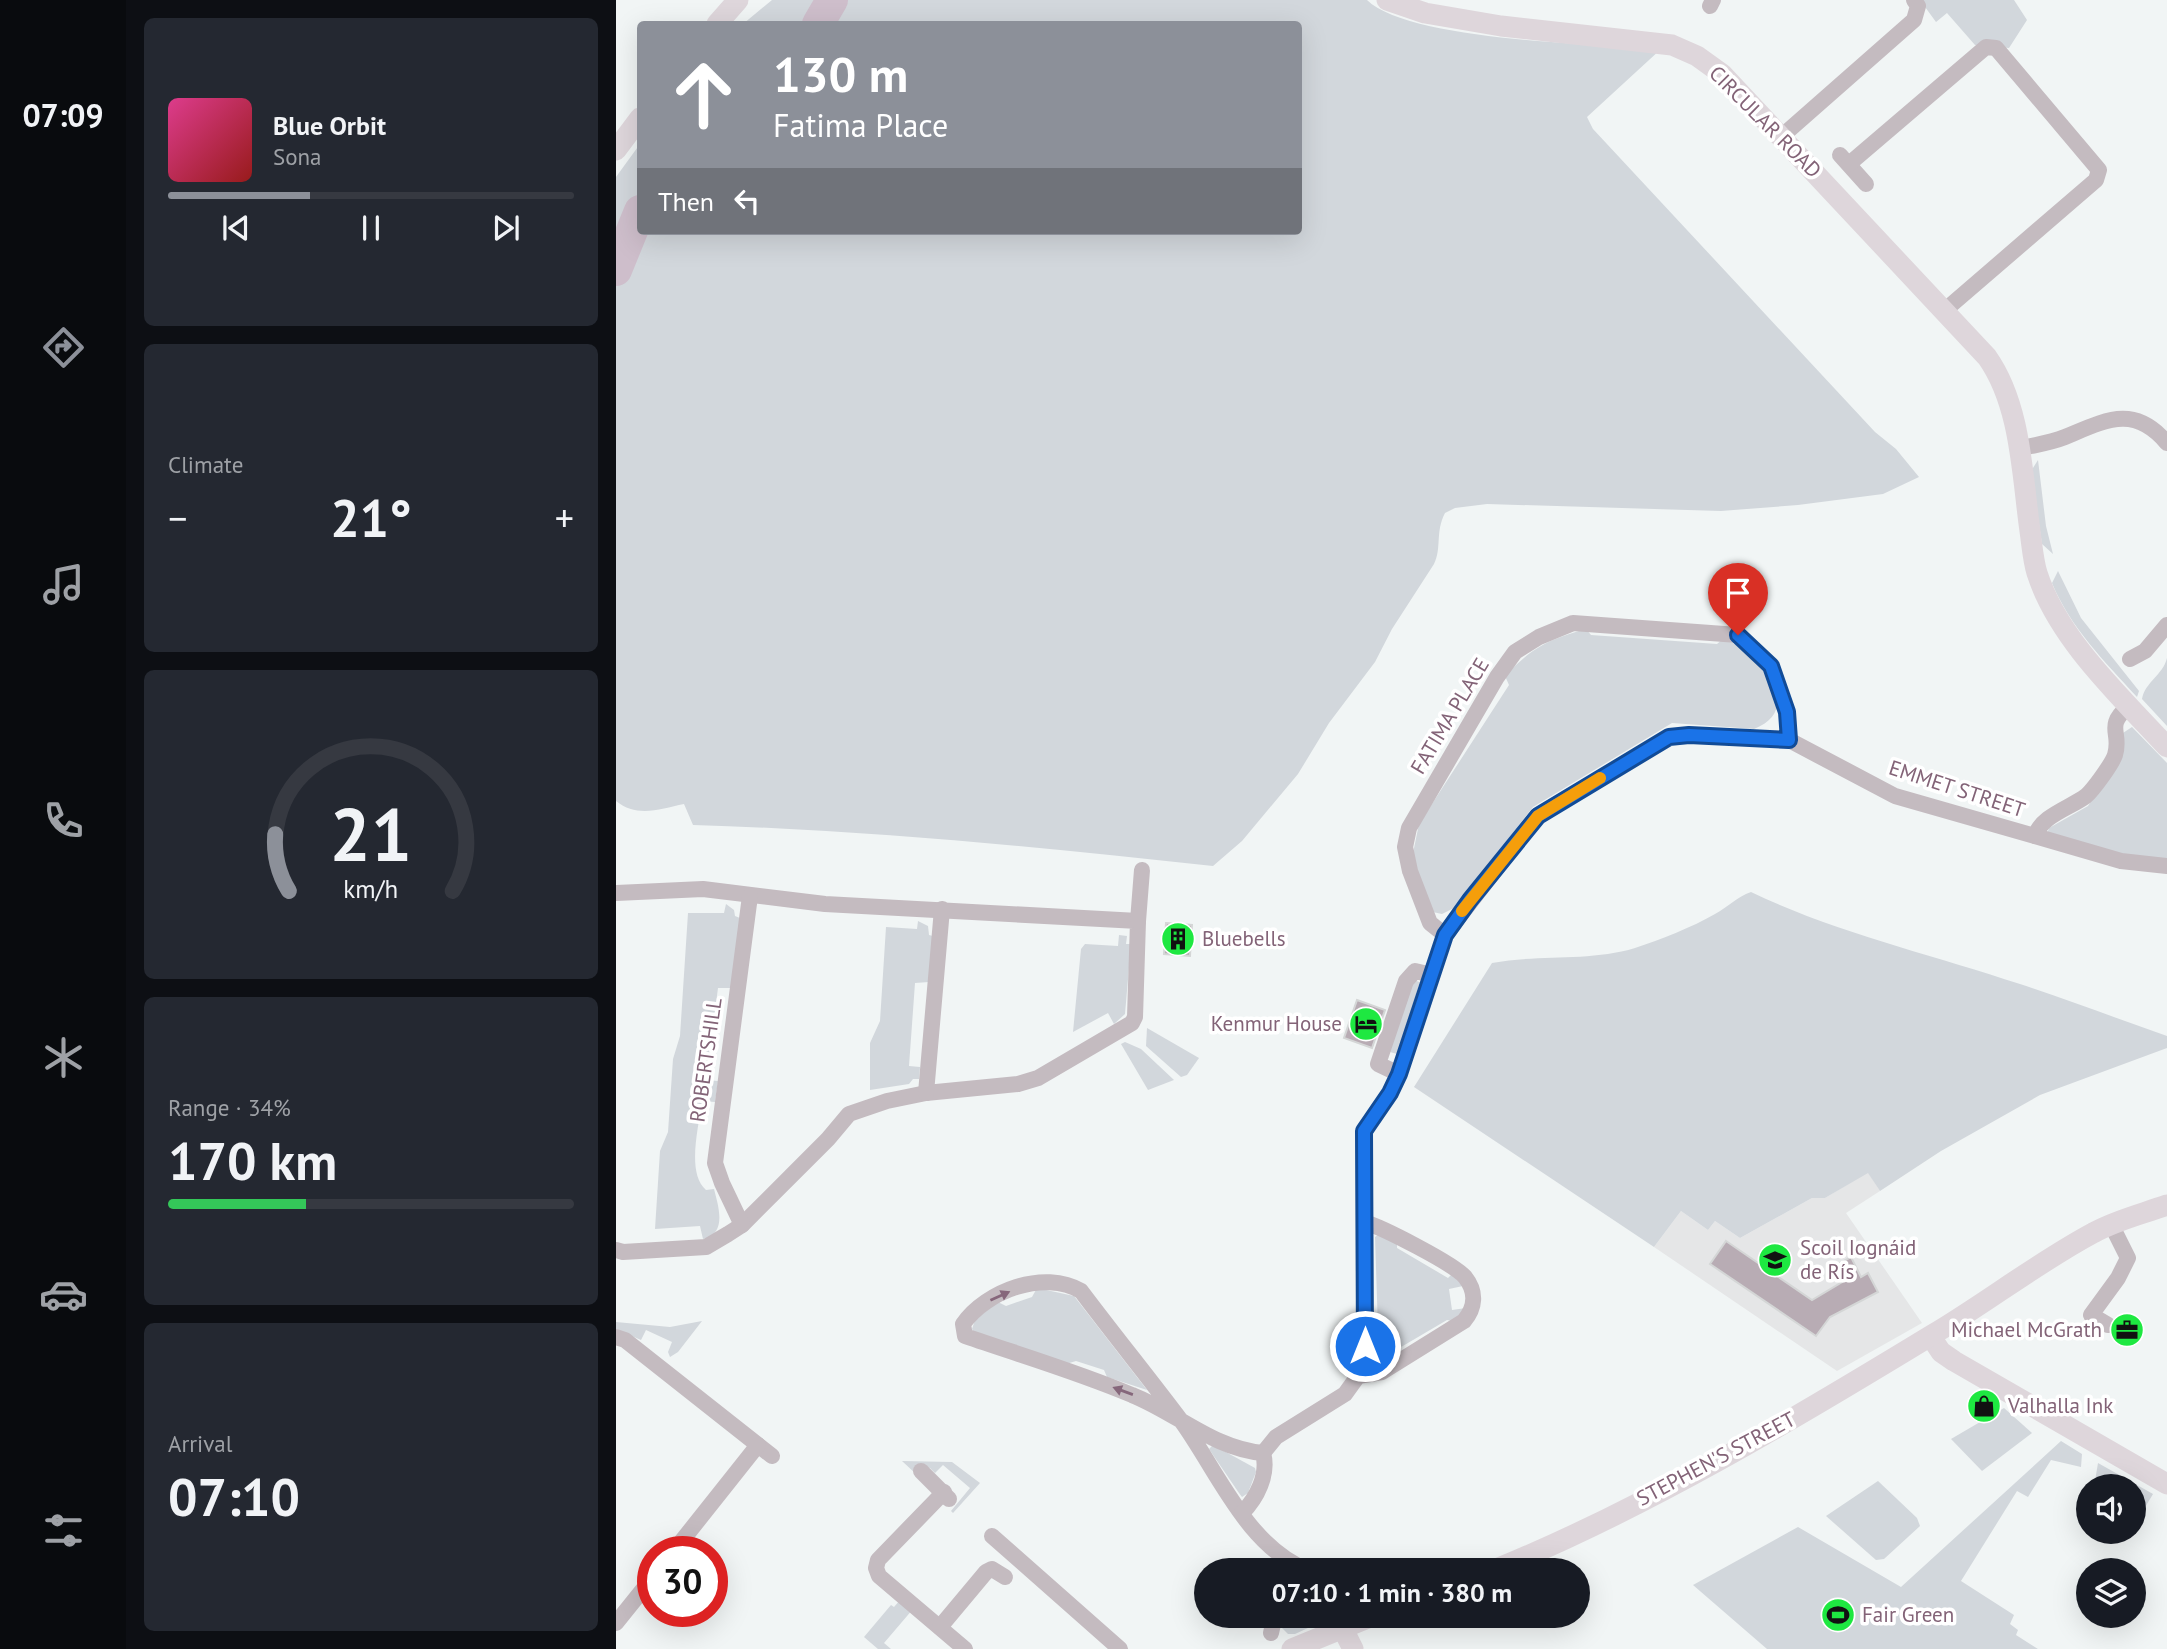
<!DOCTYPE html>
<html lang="en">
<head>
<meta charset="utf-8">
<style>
  body { margin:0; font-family:"PT Sans",sans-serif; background:#242831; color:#f1f3f6; height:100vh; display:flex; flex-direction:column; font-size:26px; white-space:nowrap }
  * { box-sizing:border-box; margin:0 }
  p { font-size:23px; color:#9ea1a6 }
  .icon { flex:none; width:38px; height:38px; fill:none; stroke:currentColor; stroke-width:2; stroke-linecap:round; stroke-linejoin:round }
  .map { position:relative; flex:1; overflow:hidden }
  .details { display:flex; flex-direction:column; gap:18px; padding:18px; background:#0d0f14; width:490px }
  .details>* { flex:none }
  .hud { position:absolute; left:21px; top:21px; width:665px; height:214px; border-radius:7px; box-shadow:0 7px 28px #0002; background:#8c9099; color:#fff; overflow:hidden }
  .controls { position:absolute; left:1460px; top:1474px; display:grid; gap:14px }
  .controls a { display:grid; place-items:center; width:70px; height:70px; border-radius:50%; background:#171b24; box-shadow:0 7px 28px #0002; font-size:35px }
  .speed { position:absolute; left:21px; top:1536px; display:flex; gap:14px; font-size:35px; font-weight:700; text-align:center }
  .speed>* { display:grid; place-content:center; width:91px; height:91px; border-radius:50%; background:#171b24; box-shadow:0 7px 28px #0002; line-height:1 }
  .speed .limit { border:10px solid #d22; background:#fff; color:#111 }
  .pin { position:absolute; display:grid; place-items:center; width:60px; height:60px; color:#fff; margin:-72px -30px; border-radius:50% 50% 50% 0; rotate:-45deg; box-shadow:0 0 7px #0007 }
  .pin .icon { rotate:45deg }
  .me { position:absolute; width:77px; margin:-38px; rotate:0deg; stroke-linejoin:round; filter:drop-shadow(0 0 5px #0008) }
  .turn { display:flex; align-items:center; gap:24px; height:147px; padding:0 21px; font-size:32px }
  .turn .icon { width:91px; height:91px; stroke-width:2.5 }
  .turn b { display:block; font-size:49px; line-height:60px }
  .then { display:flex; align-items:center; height:66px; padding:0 21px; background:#0003; gap:14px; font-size:26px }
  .big { font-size:52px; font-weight:700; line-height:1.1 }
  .details .widget { flex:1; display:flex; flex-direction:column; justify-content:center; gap:10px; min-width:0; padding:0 24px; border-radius:10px; background:#242831 }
  .details .dial { align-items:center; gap:0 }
  .dial svg { height:182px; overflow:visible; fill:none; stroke:#363941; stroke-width:7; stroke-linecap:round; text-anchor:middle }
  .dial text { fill:#f1f3f6; stroke:none }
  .song { display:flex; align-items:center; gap:21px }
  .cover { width:84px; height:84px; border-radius:10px; background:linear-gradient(135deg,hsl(330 70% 55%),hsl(0 70% 35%)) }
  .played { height:7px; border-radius:4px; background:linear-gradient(90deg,#8c9099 35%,#363941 35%) }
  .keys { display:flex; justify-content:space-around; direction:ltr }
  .heat { display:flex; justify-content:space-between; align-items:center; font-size:38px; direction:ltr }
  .charge { height:10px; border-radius:5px; background:linear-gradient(90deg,#34c759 34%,#363941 0) }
  .trip { position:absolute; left:578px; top:1558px; width:396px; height:70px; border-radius:35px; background:#171b24; box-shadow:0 7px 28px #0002; font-weight:700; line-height:70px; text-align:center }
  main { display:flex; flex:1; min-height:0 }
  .tab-bar { display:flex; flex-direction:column; width:126px; justify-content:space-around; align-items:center; background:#090b0e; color:#9ea1a6 }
  .tab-bar .icon { width:49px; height:49px }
  .tab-bar .current { color:#8c9099 }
  .tab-bar b { font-size:32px; color:#f1f3f6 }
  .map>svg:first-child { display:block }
  .built { fill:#e5e6e7 }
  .green { fill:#d2d7dc }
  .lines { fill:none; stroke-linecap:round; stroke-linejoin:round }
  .river { stroke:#cebecb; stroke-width:32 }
  .building { fill:#b8acb4; stroke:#d4d6d6; stroke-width:2 }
  .street { stroke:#c4bbc0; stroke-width:16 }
  .secondary { stroke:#ded6db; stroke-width:21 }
  .oneway { fill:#86677b }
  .route-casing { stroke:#114b97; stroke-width:18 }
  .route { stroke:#1a73e8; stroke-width:12 }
  .slow { stroke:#f59e0b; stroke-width:12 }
  .labels { text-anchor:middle; stroke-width:7; stroke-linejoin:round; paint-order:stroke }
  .street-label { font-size:21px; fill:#836377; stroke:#fff }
  .poi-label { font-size:21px; fill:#836377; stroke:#fff; text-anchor:start }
</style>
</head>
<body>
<main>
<nav class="tab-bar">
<b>07:09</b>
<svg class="icon current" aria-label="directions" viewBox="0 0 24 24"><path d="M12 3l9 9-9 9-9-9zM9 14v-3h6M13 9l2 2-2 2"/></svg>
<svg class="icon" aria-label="music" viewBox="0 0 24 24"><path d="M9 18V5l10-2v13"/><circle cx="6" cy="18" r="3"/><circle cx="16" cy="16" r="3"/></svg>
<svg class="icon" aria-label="phone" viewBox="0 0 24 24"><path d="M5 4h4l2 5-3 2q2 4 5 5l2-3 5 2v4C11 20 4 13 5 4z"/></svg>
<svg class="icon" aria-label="climate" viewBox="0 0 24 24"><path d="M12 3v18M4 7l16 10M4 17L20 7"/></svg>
<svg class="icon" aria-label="car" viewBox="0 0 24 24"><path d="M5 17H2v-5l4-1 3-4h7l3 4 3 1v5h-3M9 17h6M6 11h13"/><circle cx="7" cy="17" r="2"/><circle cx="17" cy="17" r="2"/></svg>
<svg class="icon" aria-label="filters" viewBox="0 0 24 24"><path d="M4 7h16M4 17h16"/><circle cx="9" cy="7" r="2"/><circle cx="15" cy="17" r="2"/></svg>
</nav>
<section class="details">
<div class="widget">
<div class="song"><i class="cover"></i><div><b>Blue Orbit</b><p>Sona</p></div></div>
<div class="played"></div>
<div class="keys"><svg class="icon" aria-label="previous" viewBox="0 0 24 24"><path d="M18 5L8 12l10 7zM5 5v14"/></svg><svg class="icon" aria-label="pause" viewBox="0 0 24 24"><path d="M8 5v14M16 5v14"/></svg><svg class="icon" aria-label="next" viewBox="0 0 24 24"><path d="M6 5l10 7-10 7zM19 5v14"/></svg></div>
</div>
<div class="widget"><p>Climate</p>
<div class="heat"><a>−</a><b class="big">21°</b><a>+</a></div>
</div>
<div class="widget dial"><svg viewBox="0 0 100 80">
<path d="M14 69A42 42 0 1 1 86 69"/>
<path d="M14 69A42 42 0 0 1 8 44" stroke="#8c9099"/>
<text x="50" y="56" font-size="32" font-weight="700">21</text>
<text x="50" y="72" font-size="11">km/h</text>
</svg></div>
<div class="widget"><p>Range · 34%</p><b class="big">170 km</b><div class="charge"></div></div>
<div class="widget"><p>Arrival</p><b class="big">07:10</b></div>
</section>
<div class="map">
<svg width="1551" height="1649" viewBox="0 0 1551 1649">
  <rect width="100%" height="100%" fill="#f1f5f5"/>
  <!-- built -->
  <polygon class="built" points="1252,1172 1264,1191 1230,1213 1306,1323 1221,1371 1038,1247 1065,1211 1092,1230 1099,1221 1124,1238 1196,1198 1209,1198"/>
  <!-- green -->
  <g class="green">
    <path d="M 156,0 L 751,0 C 793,41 982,44 1045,49 L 971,117 L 977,129 L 1259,432 L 1280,449 L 1303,477 L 1267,494 L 1182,505 L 1105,511 L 871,504 L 839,508 L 829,513 C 819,532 826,548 818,564 L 776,629 L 759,662 L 713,723 L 682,774 L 626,841 L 597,866 C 424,847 251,830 77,825 L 68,804 C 44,809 21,818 0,801 L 0,177 L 24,144 L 24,231 L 682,231 L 682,24 L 127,24 Z"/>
    <polygon points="1304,0 1398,0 1411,20 1393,48 1359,45 1331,13 1320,22"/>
    <polygon points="1422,460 1430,526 1437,554 1426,544 1415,471"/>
    <path d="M 1442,571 L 1465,618 L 1523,691 L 1521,697 C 1489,662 1454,627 1436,583 Z"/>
    <path d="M 970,629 L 975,635 L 1101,644 L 1108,638 C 1139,653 1192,708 1138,729 L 1056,723 L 917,807 L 838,908 L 826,914 L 812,911 L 797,853 L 803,824 L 893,685 L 889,676 C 917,647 931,640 970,629 Z"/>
    <path d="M 1551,658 L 1551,726 L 1526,699 C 1529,682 1547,675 1551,658 Z"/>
    <polygon points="1516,727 1551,763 1551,859 1509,856 1431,834 1433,828 1472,806 1506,755 1504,735"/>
    <path d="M 1135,892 C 1221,933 1314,954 1404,984 C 1453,1000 1502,1019 1551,1036 L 1551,1048 L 1424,1095 L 1325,1151 L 1264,1191 L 1252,1173 L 1209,1198 L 1196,1198 L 1124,1238 L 1099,1221 L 1092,1230 L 1065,1211 L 1038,1247 L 798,1087 L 876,963 C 923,954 973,962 1019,948 C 1043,940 1077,927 1099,914 C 1112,907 1121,897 1135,892 Z"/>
    <path d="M 110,904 L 118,910 L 119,916 L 124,918 L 116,988 L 102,988 L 90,1080 L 102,1081 L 99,1102 L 86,1101 C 83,1126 70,1173 90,1190 L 98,1189 C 102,1205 112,1234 87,1239 L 84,1226 L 39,1229 L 44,1151 L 52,1132 L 57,1059 L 64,1036 L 72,913 L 108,913 Z"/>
    <polygon points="302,921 312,926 313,935 317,936 313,982 299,983 293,1066 304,1067 303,1079 297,1079 293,1084 254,1090 254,1043 264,1021 270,927 301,929"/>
    <polygon points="503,935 511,936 510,944 515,944 509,1014 498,1024 492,1013 457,1032 465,949 469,944 502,946"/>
    <polygon points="797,980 804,982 781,1054 774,1052"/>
    <polygon points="531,1028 583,1058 571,1075 565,1077 530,1046"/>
    <polygon points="509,1042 525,1049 558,1080 532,1090 505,1044"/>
    <polygon points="766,1232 781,1240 781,1248 832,1278 836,1274 847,1286 833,1289 836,1310 850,1308 841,1322 831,1320 780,1350 779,1357 772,1363 763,1360 759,1237"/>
    <polygon points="421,1288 458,1296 531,1390 491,1377 488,1370 460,1361 450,1364 359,1335 356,1329 359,1320 382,1302 390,1306 416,1297"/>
    <polygon points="86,1321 62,1352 54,1357 52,1352 56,1342 30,1330 25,1340 0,1329 0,1322 54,1327"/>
    <polygon points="1388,1408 1416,1433 1366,1471 1335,1439"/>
    <polygon points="1445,1441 1466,1454 1465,1467 1435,1460 1412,1497 1401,1491 1345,1581 1398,1615 1394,1624 1402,1630 1400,1635 1422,1649 1151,1649 1077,1585 1182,1527 1285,1587"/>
    <polygon points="597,1445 639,1468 640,1472 632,1493 626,1497 623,1493 593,1449"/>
    <polygon points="286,1461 336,1462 364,1483 337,1513 335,1511 354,1488 327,1465 319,1473 314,1468 306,1467 300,1474"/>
    <polygon points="1482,1463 1537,1494 1525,1514 1517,1509 1517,1486 1482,1486 1479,1481"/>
    <polygon points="1262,1481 1301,1518 1304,1526 1268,1559 1260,1560 1210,1516"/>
    <polygon points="285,1599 297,1609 268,1643 275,1649 262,1649 248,1637 275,1605 278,1607"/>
    <polygon points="667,1615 720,1615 679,1634 672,1634 664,1626"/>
  </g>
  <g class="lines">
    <!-- river -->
    <g class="river">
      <polyline points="202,24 216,0"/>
      <polyline points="0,270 24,211"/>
    </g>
  </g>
  <!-- building -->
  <g class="building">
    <polygon points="550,923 576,925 574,956 548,954"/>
    <polygon points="741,1000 769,1010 756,1048 728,1038"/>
    <polygon points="1110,1241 1196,1300 1226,1282 1218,1266 1235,1257 1245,1277 1252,1273 1262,1292 1214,1317 1200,1336 1094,1264"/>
  </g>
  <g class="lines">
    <!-- street -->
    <g class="street">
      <polyline points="1094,6 1097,0"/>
      <polyline points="1165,137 1298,20 1302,6 1298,0"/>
      <polyline points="1224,155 1250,184"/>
      <polyline points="1233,164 1370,47 1380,48 1483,170 1480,180 1328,311"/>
      <path d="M 1402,449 C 1418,445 1434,443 1449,437 C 1490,420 1518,404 1551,443"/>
      <polyline points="1514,659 1529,651 1551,625"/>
      <path d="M 1173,740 L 1279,796 L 1419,836 C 1425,816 1454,808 1470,796 C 1477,790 1496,764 1499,755 C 1506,732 1488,727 1513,706"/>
      <polyline points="1419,836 1505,861 1551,866"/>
      <polyline points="0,893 87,889 209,904 522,921 519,1017 516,1023 422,1078 402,1084 310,1093 271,1101 233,1114 212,1139 126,1225 112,1234 90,1247 7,1252 0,1250"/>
      <polyline points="522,921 526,870"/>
      <polyline points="783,1074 762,1064 790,981 799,971 816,975"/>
      <polyline points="310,1093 326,909"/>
      <polyline points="126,1225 106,1183 99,1163 134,896"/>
      <polyline points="1492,1325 1475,1315 1502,1278 1512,1258 1495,1224"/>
      <polyline points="0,1337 9,1340 156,1456"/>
      <polyline points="742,1376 749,1346 748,1131 774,1093 783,1074 829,935 814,923 794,871 789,847 793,828 881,677 899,652 923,637 957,623 1122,635 1155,666 1171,712 1173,740 1073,735 1053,737 922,815 829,935"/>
      <path d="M 647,1453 C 598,1449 561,1413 516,1395 C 462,1372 404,1355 349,1336 L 347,1324 C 370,1291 428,1269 465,1291 C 498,1335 533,1378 566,1422 C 602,1472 631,1546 691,1570"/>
      <path d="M 647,1453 L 660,1437 L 729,1394 L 742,1376 L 766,1372 L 848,1321 C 859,1308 861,1292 849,1277 C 838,1264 766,1227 748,1222"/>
      <polyline points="305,1471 333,1499"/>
      <polyline points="328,1492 262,1560 260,1568 263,1576 349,1649"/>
      <path d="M 626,1513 C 641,1498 653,1474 647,1453"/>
      <polyline points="376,1536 504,1649"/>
      <polyline points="57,1552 142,1445"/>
      <polyline points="0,1623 37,1577"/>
      <polyline points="324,1627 370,1572 376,1569 389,1577"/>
      <polyline points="655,1633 659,1615"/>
    </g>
    <!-- secondary -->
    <g class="secondary">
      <path d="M 771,0 L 809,13 L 885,26 L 1056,45 L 1081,56 L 1106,74 L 1371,357 C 1405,405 1406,474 1414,531 C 1416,545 1417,560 1421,573 C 1442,639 1505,697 1551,747"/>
      <polyline points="101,24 122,0"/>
      <polyline points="0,150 24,118"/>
      <polyline points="1315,1337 1325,1352 1338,1361 1551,1484"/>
      <path d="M 878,1570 C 1028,1509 1178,1419 1316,1335 C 1370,1303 1421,1263 1477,1233 C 1500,1220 1526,1214 1551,1205"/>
      <polyline points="726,1627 737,1649"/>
      <polyline points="676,1649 759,1615"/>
    </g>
  </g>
  <!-- one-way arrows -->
  <defs><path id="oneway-solid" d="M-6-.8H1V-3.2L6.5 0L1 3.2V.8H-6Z" transform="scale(1.75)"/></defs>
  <g class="oneway">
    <use href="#oneway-solid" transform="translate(384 1296) rotate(-24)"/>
    <use href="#oneway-solid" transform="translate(507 1391) rotate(-160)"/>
  </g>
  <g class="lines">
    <!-- route casing -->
    <g class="route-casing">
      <polyline id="route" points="749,1346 748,1131 774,1093 783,1074 829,935 854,900 922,816 1053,737 1073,735 1173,740 1171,712 1155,666 1122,635"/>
    </g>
    <!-- route -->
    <use href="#route" class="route"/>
    <!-- slow -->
    <polyline class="slow" points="846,911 922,816 984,778"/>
  </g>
  <!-- icons -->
  <defs>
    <g id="building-disc" transform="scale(1.75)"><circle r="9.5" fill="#1ee841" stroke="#fff"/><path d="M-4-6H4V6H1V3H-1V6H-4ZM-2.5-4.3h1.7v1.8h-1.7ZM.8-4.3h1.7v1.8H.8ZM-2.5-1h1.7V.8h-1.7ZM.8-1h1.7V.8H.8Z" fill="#111"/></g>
    <g id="hotel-disc" transform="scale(1.75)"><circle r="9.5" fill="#1ee841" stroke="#fff"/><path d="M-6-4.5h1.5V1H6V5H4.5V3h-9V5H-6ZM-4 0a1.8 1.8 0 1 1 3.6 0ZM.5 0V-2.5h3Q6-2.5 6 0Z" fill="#111"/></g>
    <g id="school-disc" transform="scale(1.75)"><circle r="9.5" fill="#1ee841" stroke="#fff"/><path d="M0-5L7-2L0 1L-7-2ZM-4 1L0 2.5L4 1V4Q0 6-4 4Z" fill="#111"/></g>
    <g id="office-disc" transform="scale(1.75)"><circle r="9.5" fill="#1ee841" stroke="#fff"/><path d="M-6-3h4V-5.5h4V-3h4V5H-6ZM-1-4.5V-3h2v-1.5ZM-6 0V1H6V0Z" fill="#111"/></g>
    <g id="shop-disc" transform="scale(1.75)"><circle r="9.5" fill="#1ee841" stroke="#fff"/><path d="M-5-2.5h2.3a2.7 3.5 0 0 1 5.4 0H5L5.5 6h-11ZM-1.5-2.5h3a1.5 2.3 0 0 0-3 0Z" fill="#111"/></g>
    <g id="stadium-disc" transform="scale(1.75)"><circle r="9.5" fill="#1ee841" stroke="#fff"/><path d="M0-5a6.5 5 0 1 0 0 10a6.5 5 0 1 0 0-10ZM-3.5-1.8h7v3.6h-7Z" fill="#111"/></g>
  </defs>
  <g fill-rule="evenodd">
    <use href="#building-disc" x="562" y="939"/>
    <use href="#hotel-disc" x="750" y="1024"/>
    <use href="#school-disc" x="1159" y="1260"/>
    <use href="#office-disc" x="1511" y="1330"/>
    <use href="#shop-disc" x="1368" y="1406"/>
    <use href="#stadium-disc" x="1222" y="1615"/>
  </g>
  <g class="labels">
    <!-- street labels -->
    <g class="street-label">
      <text transform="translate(1149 122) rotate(45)" y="7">CIRCULAR ROAD</text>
      <text transform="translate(834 716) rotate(-59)" y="7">FATIMA PLACE</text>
      <text transform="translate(1341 789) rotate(18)" y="7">EMMET STREET</text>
      <text transform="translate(90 1060) rotate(-82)" y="7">ROBERTSHILL</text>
      <text transform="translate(1100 1459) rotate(-28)" y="7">STEPHEN'S STREET</text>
    </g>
    <!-- poi labels -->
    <g class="poi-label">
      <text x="586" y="946">Bluebells</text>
      <text x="726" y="1031" text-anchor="end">Kenmur House</text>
      <text x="1184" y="1255">Scoil Iognáid<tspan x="1184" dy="24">de Rís</tspan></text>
      <text x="1486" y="1337" text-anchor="end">Michael McGrath</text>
      <text x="1392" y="1413">Valhalla Ink</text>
      <text x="1246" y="1622">Fair Green</text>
    </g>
  </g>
</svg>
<div class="controls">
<a><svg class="icon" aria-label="sound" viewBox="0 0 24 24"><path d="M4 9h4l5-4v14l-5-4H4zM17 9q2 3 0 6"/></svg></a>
<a><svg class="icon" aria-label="layers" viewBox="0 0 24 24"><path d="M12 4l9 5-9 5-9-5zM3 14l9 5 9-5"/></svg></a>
</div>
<div class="speed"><div class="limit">30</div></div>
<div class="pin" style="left:1122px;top:635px;background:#d93025"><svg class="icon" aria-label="arrive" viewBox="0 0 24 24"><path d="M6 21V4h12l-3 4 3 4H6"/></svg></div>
<svg class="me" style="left:749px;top:1346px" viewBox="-20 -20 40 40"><circle r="17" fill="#1a73e8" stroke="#fff" stroke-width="3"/><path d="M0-11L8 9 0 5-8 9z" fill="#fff"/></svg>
<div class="trip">07:10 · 1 min · 380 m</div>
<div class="hud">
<div class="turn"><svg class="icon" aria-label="ahead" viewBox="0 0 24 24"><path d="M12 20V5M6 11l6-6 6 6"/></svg><div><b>130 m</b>Fatima Place</div></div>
<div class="then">Then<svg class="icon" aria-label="left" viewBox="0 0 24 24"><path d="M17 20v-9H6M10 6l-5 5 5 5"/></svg></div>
</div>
</div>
</main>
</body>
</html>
